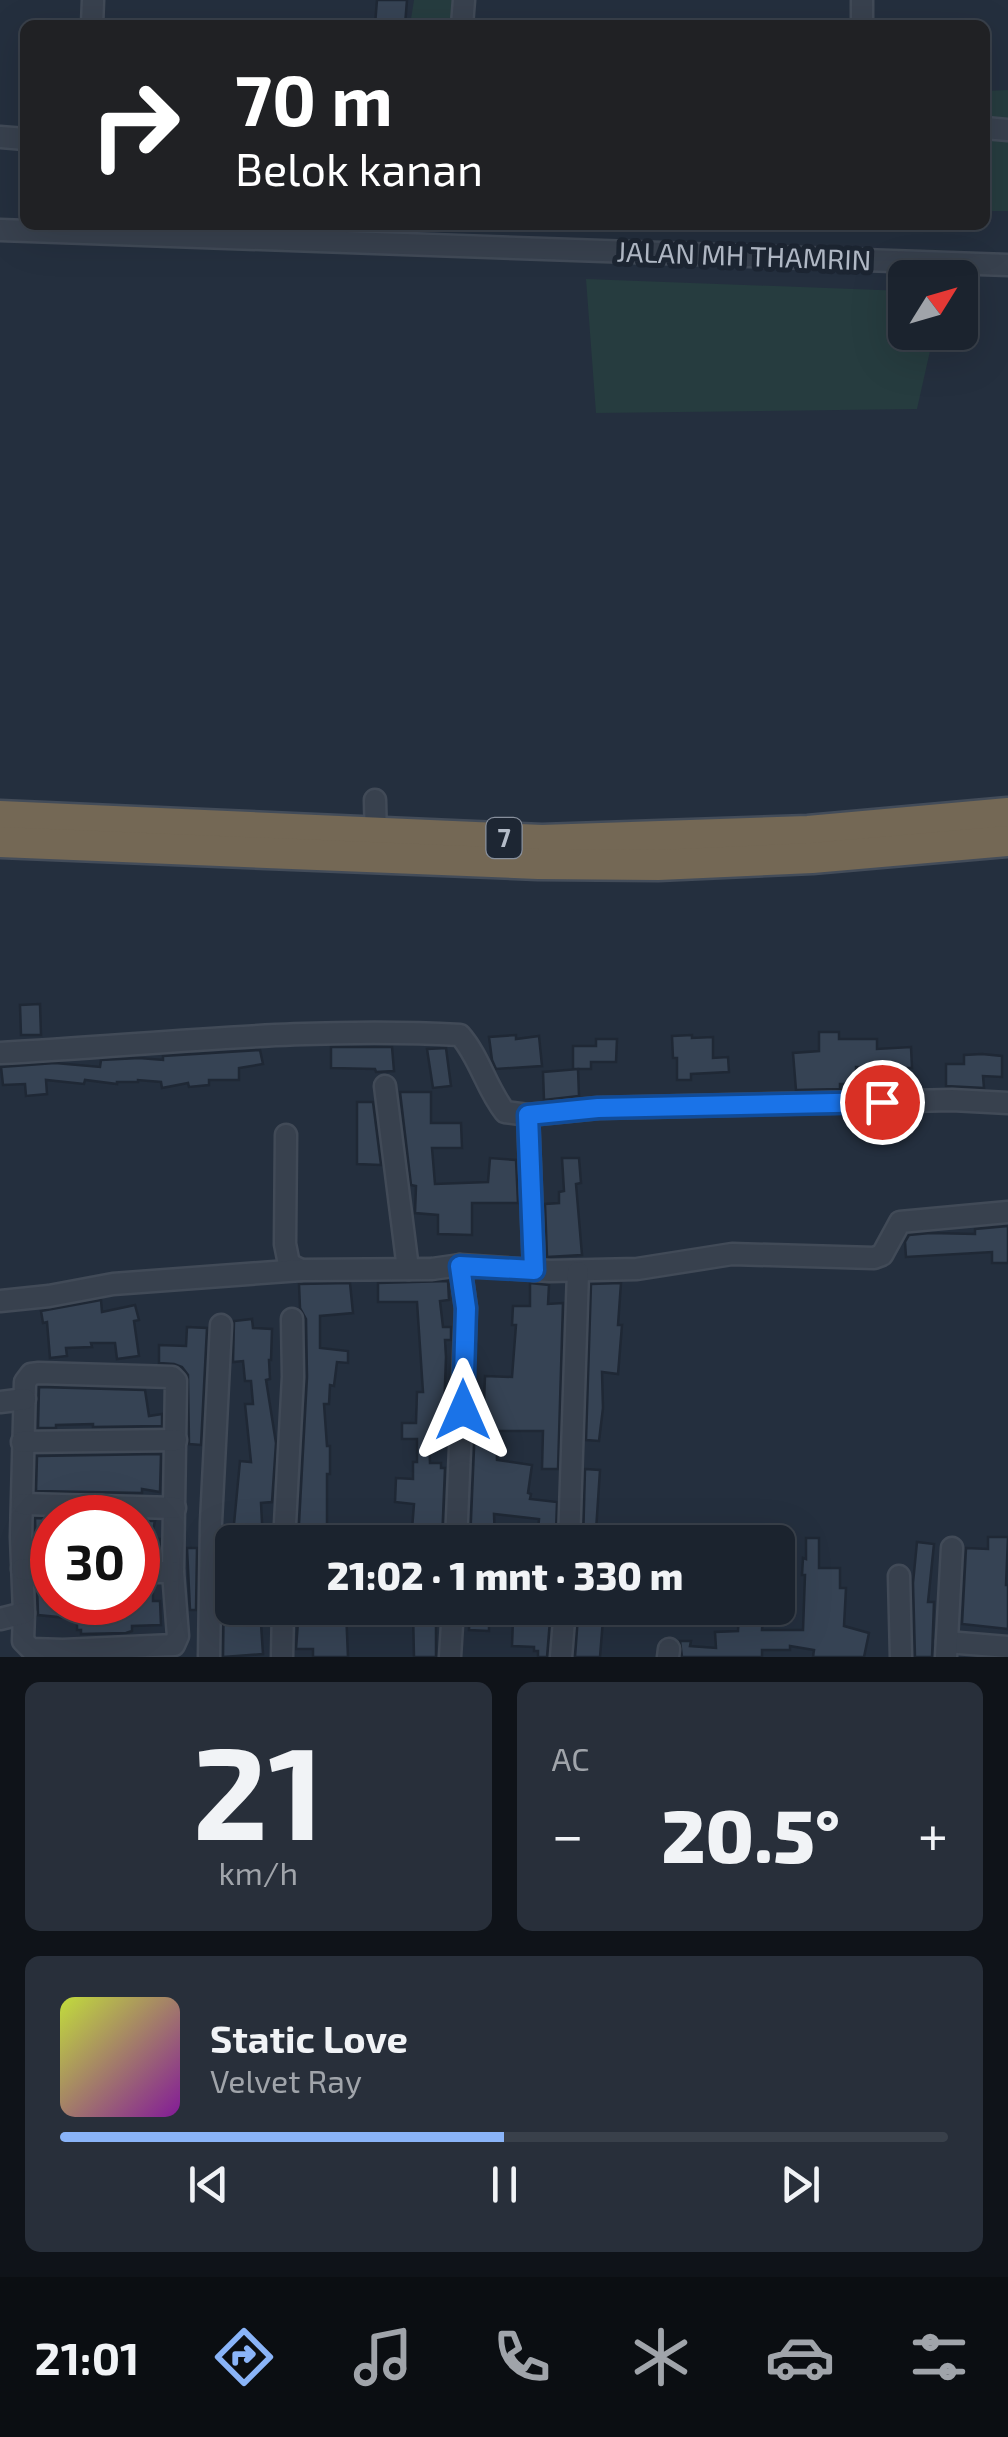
<!DOCTYPE html>
<html lang="id">
<head>
<meta charset="utf-8">
<style>
  body { margin:0; font-family:"Exo 2",sans-serif; background:#282f3a; color:#f1f3f6; height:100vh; display:flex; flex-direction:column; font-size:38px; white-space:nowrap }
  * { box-sizing:border-box; margin:0 }
  p { font-size:32px; color:#a0a4aa }
  .icon { flex:none; width:55px; height:55px; fill:none; stroke:currentColor; stroke-width:2; stroke-linecap:round; stroke-linejoin:round }
  .map { position:relative; height:1657px; overflow:hidden }
  .sheet { display:flex; flex-direction:column; gap:25px; padding:25px; background:#0f1319; flex:1 }
  .sheet>* { flex:none }
  .hud { position:absolute; left:20px; top:20px; width:970px; height:210px; border-radius:15px; box-shadow:0 10px 40px #0002,0 0 0 2px #39404a; background:#202124; color:#fff; overflow:hidden }
  .needle { width:65px; rotate:53deg }
  .tools { position:absolute; left:888px; top:260px; display:grid; gap:20px }
  .tools a { display:grid; place-items:center; width:90px; height:90px; border-radius:15px; background:#1b232e; box-shadow:0 10px 40px #0002,0 0 0 2px #39404a; font-size:50px }
  .speed { position:absolute; left:30px; top:1495px; display:flex; gap:20px; font-size:50px; font-weight:700; text-align:center }
  .speed>* { display:grid; place-content:center; width:130px; height:130px; border-radius:50%; background:#1b232e; box-shadow:0 10px 40px #0002,0 0 0 2px #39404a; line-height:1 }
  .speed .limit { border:15px solid #d22; background:#fff; color:#111 }
  .pin { position:absolute; display:grid; place-items:center; width:85px; height:85px; color:#fff; margin:-42px; border:5px solid #fff; border-radius:50%; box-shadow:0 2px 10px #0007 }
  .me { position:absolute; width:110px; margin:-55px; rotate:0deg; stroke-linejoin:round; filter:drop-shadow(0 0 8px #0008) }
  .turn { display:flex; align-items:center; gap:35px; height:210px; padding:0 50px; font-size:45px }
  .turn .icon { width:130px; height:130px; stroke-width:2.5 }
  .turn b { display:block; font-size:70px; line-height:85px }
  .big { font-size:75px; font-weight:800; line-height:1.1 }
  .sheet .tile { flex:1; display:flex; flex-direction:column; justify-content:center; gap:15px; min-width:0; padding:0 35px; border-radius:15px; background:#282f3a }
  .sheet .dial { align-items:center; gap:0 }
  .dial b { font-size:130px; line-height:1 }
  .song { display:flex; align-items:center; gap:30px }
  .cover { width:120px; height:120px; border-radius:15px; background:linear-gradient(135deg,hsl(70 70% 55%),hsl(290 70% 35%)) }
  .played { height:10px; border-radius:5px; background:linear-gradient(90deg,#8ab4f8 50%,#39404a 50%) }
  .keys { display:flex; justify-content:space-around; direction:ltr }
  .heat { display:flex; justify-content:space-between; align-items:center; font-size:55px; direction:ltr }
  .sheet .tiles { flex:1; display:grid; gap:25px; grid-template-columns:1fr 1fr }
  .tile:last-child { grid-column:span 2 }
  .trip { position:absolute; left:215px; top:1525px; width:580px; height:100px; border-radius:15px; background:#1b232e; box-shadow:0 10px 40px #0002,0 0 0 2px #39404a; font-weight:800; line-height:100px; text-align:center }
  .menu { display:flex; height:160px; justify-content:space-around; align-items:center; background:#0b0e12; color:#a0a4aa }
  .menu .icon { width:70px; height:70px }
  .menu .current { color:#8ab4f8 }
  .menu b { font-size:45px; color:#f1f3f6 }
  .map>svg:first-child { display:block }
  .green { fill:#263c3f }
  .building { fill:#364354; stroke:#1f2835; stroke-width:2.5 }
  .lines { fill:none; stroke-linecap:round; stroke-linejoin:round }
  .minor-casing { stroke:#414a57; stroke-width:25 }
  .highway-casing { stroke:#434c59; stroke-width:35 }
  .minor { stroke:#38414e; stroke-width:20 }
  .highway { stroke:#746855; stroke-width:30 }
  .route-casing { stroke:#114b97; stroke-width:25 }
  .route { stroke:#1a73e8; stroke-width:18 }
  .labels { text-anchor:middle; stroke-width:10; stroke-linejoin:round; paint-order:stroke }
  .shield { fill:#1d2633; stroke:#878f9c; stroke-width:2.5 }
  .shield-label { font-size:25px; font-weight:bold; fill:#b4bcc9 }
  .street-label { font-size:28px; fill:#b4bcc9; stroke:#1d2633 }
</style>
</head>
<body>
<div class="map">
<svg width="1008" height="1657" viewBox="0 0 1008 1657">
  <rect width="100%" height="100%" fill="#242f3e"/>
  <!-- green -->
  <g class="green">
    <polygon points="414,0 461,0 457,25 410,25"/>
    <polygon points="1008,90 1008,211 985,211 985,91"/>
    <polygon points="586,279 905,291 905,332 934,333 917,409 596,413"/>
  </g>
  <!-- building -->
  <g class="building">
    <polygon points="377,0 407,0 405,25 375,25"/>
    <polygon points="40,1004 41,1035 21,1035 20,1005"/>
    <polygon points="819,1032 839,1032 839,1039 877,1039 877,1049 911,1047 912,1068 856,1067 856,1084 840,1084 840,1089 796,1090 793,1053 819,1051"/>
    <polygon points="516,1035 516,1039 539,1036 542,1066 496,1069 492,1060 489,1037"/>
    <polygon points="692,1035 692,1038 713,1037 713,1058 728,1057 729,1072 691,1074 691,1080 677,1080 677,1058 673,1058 672,1036"/>
    <polygon points="596,1039 617,1039 616,1062 591,1062 591,1069 573,1069 573,1046 596,1046"/>
    <polygon points="331,1047 392,1047 394,1071 376,1072 375,1069 331,1068"/>
    <polygon points="446,1048 451,1086 433,1088 427,1049"/>
    <polygon points="260,1050 263,1064 239,1068 239,1080 209,1080 209,1085 189,1087 188,1083 162,1088 161,1082 138,1080 138,1082 117,1082 117,1084 85,1080 84,1084 46,1080 47,1094 26,1096 25,1084 3,1085 1,1067 55,1063 100,1067 101,1060 139,1058 163,1060 163,1056"/>
    <polygon points="982,1054 1002,1056 1002,1077 983,1076 984,1088 946,1086 946,1064 964,1064 964,1055"/>
    <polygon points="578,1069 579,1096 544,1100 543,1072"/>
    <polygon points="400,1092 431,1092 431,1123 461,1123 462,1148 432,1148 435,1184 488,1182 490,1158 516,1160 518,1203 472,1203 472,1235 438,1234 438,1215 415,1213 416,1186 411,1185"/>
    <polygon points="357,1102 373,1102 381,1165 357,1164"/>
    <polygon points="562,1158 579,1158 581,1183 576,1184 582,1255 547,1257 545,1204 559,1203 559,1192 564,1191"/>
    <polygon points="1008,1226 1008,1263 992,1263 992,1252 906,1257 905,1242 909,1235 930,1233 975,1234 975,1229"/>
    <polygon points="448,1281 449,1300 440,1301 443,1327 451,1327 451,1340 445,1340 446,1357 443,1440 429,1439 430,1463 441,1463 441,1468 445,1468 442,1542 411,1542 414,1504 395,1502 396,1478 413,1479 413,1462 417,1462 417,1439 402,1439 402,1423 416,1423 417,1392 423,1392 417,1302 378,1302 378,1283"/>
    <polygon points="350,1283 353,1313 320,1316 320,1348 348,1351 348,1363 337,1362 334,1386 330,1385 329,1404 324,1404 327,1446 330,1446 330,1474 327,1474 327,1530 329,1531 328,1542 298,1542 307,1377 306,1319 300,1308 299,1284"/>
    <polygon points="530,1283 549,1285 548,1304 563,1303 558,1469 542,1469 543,1431 496,1431 497,1460 532,1465 528,1493 531,1494 530,1499 557,1502 556,1532 538,1530 539,1519 494,1514 495,1542 470,1542 476,1402 484,1402 485,1376 512,1377 516,1325 512,1325 513,1306 530,1306"/>
    <polygon points="621,1283 618,1325 622,1325 618,1374 602,1372 603,1408 599,1441 586,1440 591,1284"/>
    <polygon points="101,1300 102,1312 135,1305 139,1320 134,1321 139,1356 117,1359 115,1343 91,1343 92,1347 66,1348 67,1356 50,1358 47,1322 43,1323 41,1311"/>
    <polygon points="252,1319 253,1328 272,1329 271,1360 269,1360 270,1379 266,1380 276,1443 272,1502 261,1503 263,1542 230,1542 229,1525 234,1524 240,1461 251,1462 245,1404 253,1404 251,1381 245,1381 243,1361 233,1362 234,1321"/>
    <polygon points="187,1327 207,1328 201,1445 189,1444 188,1375 182,1367 174,1364 159,1363 159,1345 186,1346"/>
    <polygon points="39,1387 145,1390 149,1416 162,1414 162,1426 93,1427 93,1424 56,1425 56,1428 38,1428"/>
    <polygon points="161,1454 160,1492 142,1489 142,1493 36,1491 37,1456"/>
    <polygon points="585,1469 600,1470 596,1531 599,1531 599,1542 583,1542"/>
    <polygon points="35,1518 52,1519 52,1556 36,1556"/>
    <polygon points="138,1521 155,1521 151,1539 160,1539 159,1558 138,1558"/>
    <polygon points="988,1537 1008,1537 1006,1585 1008,1585 1008,1629 962,1624 966,1548 988,1549"/>
    <polygon points="806,1538 819,1538 819,1568 840,1568 840,1588 846,1588 844,1626 869,1633 864,1657 813,1657 814,1650 790,1646 790,1650 762,1650 762,1657 682,1657 680,1641 691,1641 690,1646 716,1648 715,1632 738,1631 739,1614 763,1615 762,1630 803,1630 805,1575 802,1575 803,1558 806,1559"/>
    <polygon points="917,1542 934,1544 928,1602 934,1602 932,1657 915,1657 913,1583"/>
    <polygon points="187,1548 197,1548 196,1610 190,1610"/>
    <polygon points="224,1582 232,1583 232,1608 238,1609 238,1611 260,1609 263,1654 223,1657"/>
    <polygon points="37,1583 52,1584 52,1602 98,1602 98,1605 138,1602 138,1586 153,1586 153,1601 160,1601 161,1625 132,1626 132,1631 126,1633 81,1634 81,1630 77,1630 77,1619 38,1615"/>
    <polygon points="299,1608 319,1608 319,1611 346,1610 348,1657 313,1657 313,1649 296,1649"/>
    <polygon points="470,1608 551,1608 547,1657 538,1657 538,1651 534,1651 534,1647 512,1646 513,1619 489,1620 489,1631 469,1630"/>
    <polygon points="582,1608 596,1608 597,1618 603,1619 600,1657 575,1657 578,1616 582,1617"/>
    <polygon points="633,1608 689,1608 689,1620 634,1623"/>
    <polygon points="413,1612 436,1612 436,1657 414,1657"/>
  </g>
  <g class="lines">
    <!-- minor casing -->
    <g class="minor-casing">
      <g id="minor">
        <polyline points="92,25 93,0"/>
        <polyline points="462,25 464,0"/>
        <polyline points="862,25 862,0"/>
        <polyline points="985,128 1008,130"/>
        <polyline points="0,137 25,139"/>
        <polyline points="0,230 1008,265"/>
        <polyline points="375,800 376,841"/>
        <path d="M 0,1053 C 153,1045 306,1026 460,1035 C 480,1058 486,1088 505,1112 L 528,1115 L 598,1108 L 952,1100 L 1008,1103"/>
        <polyline points="385,1086 408,1269"/>
        <polyline points="528,1115 534,1270"/>
        <polyline points="286,1135 285,1244 289,1264 301,1270"/>
        <polyline points="0,1301 49,1296 113,1284 301,1270 432,1269 460,1265 550,1271 637,1269 732,1254 874,1258 882,1255 900,1222 1008,1212"/>
        <polygon points="39,1373 172,1377 176,1381 173,1572 178,1636 174,1645 63,1650 31,1649 23,1641 24,1613 21,1537 25,1382 31,1374"/>
        <polyline points="0,1402 25,1399"/>
        <polyline points="22,1442 176,1440"/>
        <polyline points="23,1504 175,1508"/>
        <polyline points="284,1542 293,1377 292,1319"/>
        <polyline points="456,1542 466,1308 460,1265"/>
        <polyline points="569,1542 578,1272"/>
        <polyline points="22,1569 52,1570"/>
        <polyline points="138,1572 173,1572"/>
        <polyline points="899,1576 901,1657"/>
        <polyline points="0,1619 24,1613"/>
        <polyline points="947,1642 1008,1647"/>
        <polyline points="209,1657 211,1522 221,1325"/>
        <polyline points="282,1657 283,1608"/>
        <polyline points="450,1657 453,1608"/>
        <polyline points="561,1657 565,1608"/>
        <polyline points="668,1657 669,1649"/>
        <polyline points="946,1657 952,1548"/>
      </g>
    </g>
    <!-- highway casing -->
    <g class="highway-casing">
      <g id="highway">
        <polyline points="0,816 542,840 808,831 1008,813"/>
        <polyline points="0,842 538,864 658,865 812,858 1008,841"/>
      </g>
    </g>
    <!-- minor -->
    <use href="#minor" class="minor"/>
    <!-- highway -->
    <use href="#highway" class="highway"/>
  </g>
  <g class="lines">
    <!-- route casing -->
    <g class="route-casing">
      <polyline id="route" points="463,1410 466,1308 460,1266 534,1270 528,1115 598,1108 882,1102"/>
    </g>
    <!-- route -->
    <use href="#route" class="route"/>
  </g>
  <g class="labels">
    <!-- shield labels -->
    <rect class="shield" x="486.5" y="818" width="35" height="40" rx="8"/>
    <g class="shield-label">
      <text x="504" y="847">7</text>
    </g>
    <!-- street labels -->
    <g class="street-label">
      <text transform="translate(744 256) rotate(2)" y="10">JALAN MH THAMRIN</text>
    </g>
  </g>
</svg>
<div class="tools">
<a><svg class="needle" viewBox="-14 -14 28 28"><path d="M0-13l5 13h-10z" fill="#e53935"/><path d="M0 13l5-13h-10z" fill="#a0a4aa"/></svg></a>
</div>
<div class="speed"><div class="limit">30</div></div>
<div class="pin" style="left:882px;top:1102px;background:#d93025"><svg class="icon" aria-label="arrive" viewBox="0 0 24 24"><path d="M6 21V4h12l-3 4 3 4H6"/></svg></div>
<svg class="me" style="left:463px;top:1410px" viewBox="-20 -20 40 40"><path d="M0-17L14 15 0 8-14 15z" fill="#1a73e8" stroke="#fff" stroke-width="4"/></svg>
<div class="trip">21:02 · 1 mnt · 330 m</div>
<div class="hud">
<div class="turn"><svg class="icon" aria-label="right" viewBox="0 0 24 24"><path d="M7 20v-9h11M14 6l5 5-5 5"/></svg><div><b>70 m</b>Belok kanan</div></div>
</div>
</div>
<section class="sheet">
<div class="tiles">
<div class="tile dial"><b>21</b><p>km/h</p></div>
<div class="tile"><p>AC</p>
<div class="heat"><a>−</a><b class="big">20.5°</b><a>+</a></div>
</div>
<div class="tile">
<div class="song"><i class="cover"></i><div><b>Static Love</b><p>Velvet Ray</p></div></div>
<div class="played"></div>
<div class="keys"><svg class="icon" aria-label="previous" viewBox="0 0 24 24"><path d="M18 5L8 12l10 7zM5 5v14"/></svg><svg class="icon" aria-label="pause" viewBox="0 0 24 24"><path d="M8 5v14M16 5v14"/></svg><svg class="icon" aria-label="next" viewBox="0 0 24 24"><path d="M6 5l10 7-10 7zM19 5v14"/></svg></div>
</div>
</div>
</section>
<nav class="menu">
<b>21:01</b>
<svg class="icon current" aria-label="directions" viewBox="0 0 24 24"><path d="M12 3l9 9-9 9-9-9zM9 14v-3h6M13 9l2 2-2 2"/></svg>
<svg class="icon" aria-label="music" viewBox="0 0 24 24"><path d="M9 18V5l10-2v13"/><circle cx="6" cy="18" r="3"/><circle cx="16" cy="16" r="3"/></svg>
<svg class="icon" aria-label="phone" viewBox="0 0 24 24"><path d="M5 4h4l2 5-3 2q2 4 5 5l2-3 5 2v4C11 20 4 13 5 4z"/></svg>
<svg class="icon" aria-label="climate" viewBox="0 0 24 24"><path d="M12 3v18M4 7l16 10M4 17L20 7"/></svg>
<svg class="icon" aria-label="car" viewBox="0 0 24 24"><path d="M5 17H2v-5l4-1 3-4h7l3 4 3 1v5h-3M9 17h6M6 11h13"/><circle cx="7" cy="17" r="2"/><circle cx="17" cy="17" r="2"/></svg>
<svg class="icon" aria-label="filters" viewBox="0 0 24 24"><path d="M4 7h16M4 17h16"/><circle cx="9" cy="7" r="2"/><circle cx="15" cy="17" r="2"/></svg>
</nav>
</body>
</html>
